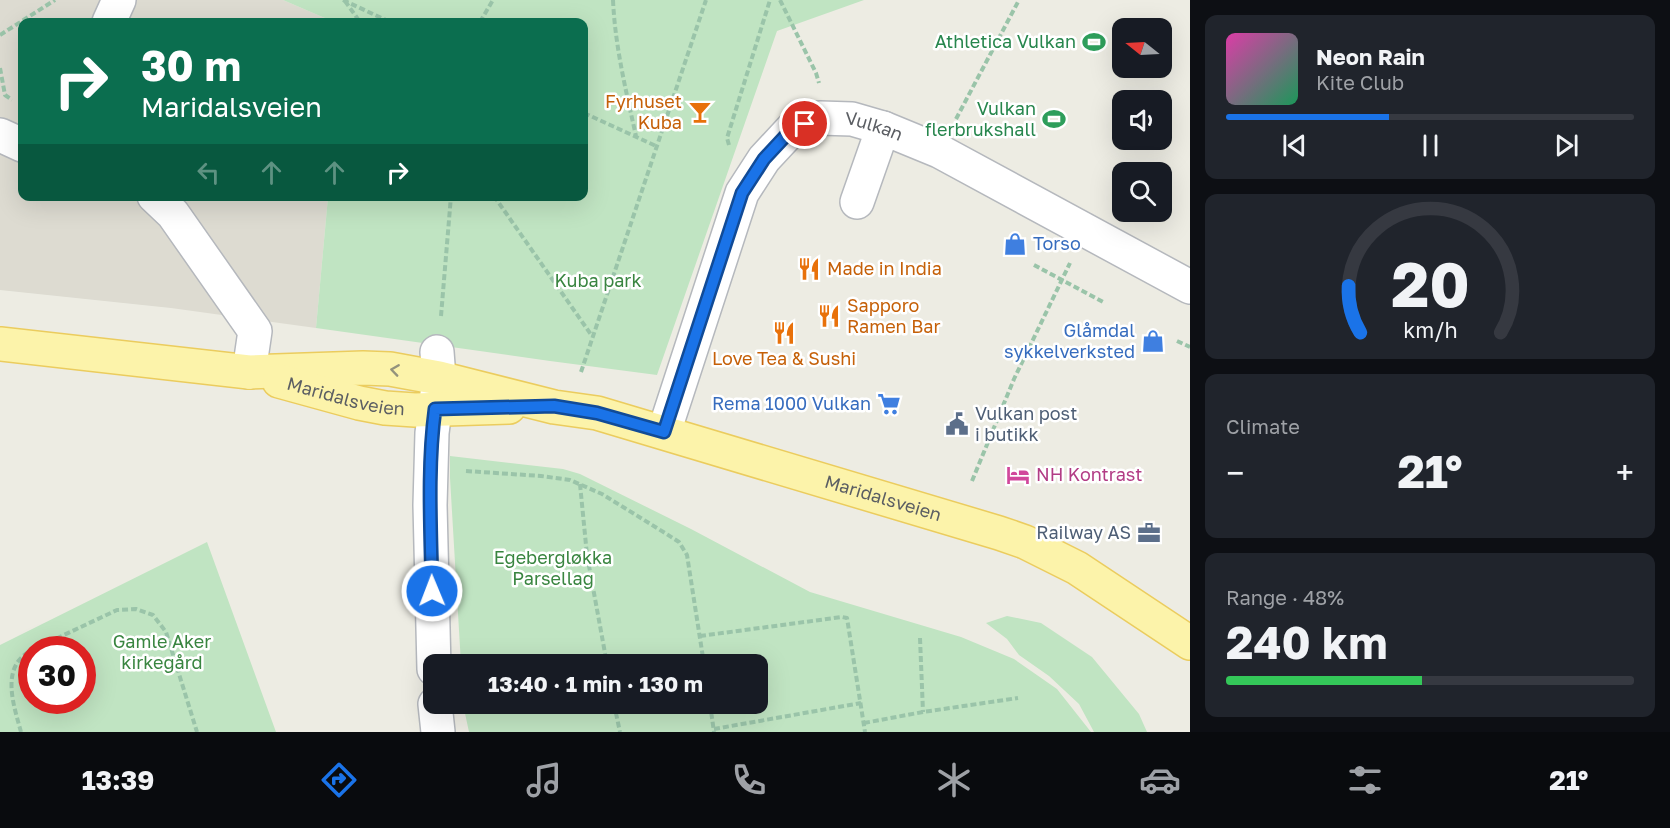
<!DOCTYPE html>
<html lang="en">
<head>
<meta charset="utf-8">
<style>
  body { margin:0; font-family:"Golos Text",sans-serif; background:#20242c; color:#f1f3f6; height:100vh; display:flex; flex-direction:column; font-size:22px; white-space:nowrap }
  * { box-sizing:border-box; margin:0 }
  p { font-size:20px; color:#9ea1a6 }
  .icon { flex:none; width:33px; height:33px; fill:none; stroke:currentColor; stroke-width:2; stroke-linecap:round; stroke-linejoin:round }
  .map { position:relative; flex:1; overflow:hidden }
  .details { display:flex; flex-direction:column; gap:15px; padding:15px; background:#0d0f14; width:480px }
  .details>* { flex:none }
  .guide { position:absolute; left:18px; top:18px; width:570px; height:183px; border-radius:12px; box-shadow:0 6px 24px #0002; background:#0b6e4f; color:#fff; overflow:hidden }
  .needle { width:39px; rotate:288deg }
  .fabs { position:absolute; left:1112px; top:18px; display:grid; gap:12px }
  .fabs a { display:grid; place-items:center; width:60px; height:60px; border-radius:12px; background:#171b24; box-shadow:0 6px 24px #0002; font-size:30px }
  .speed { position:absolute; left:18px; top:636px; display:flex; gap:12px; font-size:30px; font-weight:700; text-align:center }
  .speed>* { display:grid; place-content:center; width:78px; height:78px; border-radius:50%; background:#171b24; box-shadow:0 6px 24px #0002; line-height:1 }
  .speed .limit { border:9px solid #d22; background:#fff; color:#111 }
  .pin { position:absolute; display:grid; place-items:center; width:51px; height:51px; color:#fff; margin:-26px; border:3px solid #fff; border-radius:50%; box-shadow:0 2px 6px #0007 }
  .me { position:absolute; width:66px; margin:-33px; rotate:359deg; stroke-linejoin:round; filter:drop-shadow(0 0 4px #0008) }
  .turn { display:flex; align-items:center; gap:21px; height:126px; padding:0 24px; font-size:27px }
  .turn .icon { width:78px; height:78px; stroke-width:2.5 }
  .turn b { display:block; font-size:42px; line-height:51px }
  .lanes { display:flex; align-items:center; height:57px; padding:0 24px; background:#0003; justify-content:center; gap:30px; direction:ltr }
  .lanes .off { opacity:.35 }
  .big { font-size:45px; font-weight:700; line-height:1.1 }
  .details .widget { flex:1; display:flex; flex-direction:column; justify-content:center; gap:9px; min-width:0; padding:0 21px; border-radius:12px; background:#20242c }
  .details .dial { align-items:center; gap:0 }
  .dial svg { height:156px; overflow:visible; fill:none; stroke:#363941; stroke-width:7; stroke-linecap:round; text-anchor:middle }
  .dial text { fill:#f1f3f6; stroke:none }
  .song { display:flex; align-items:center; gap:18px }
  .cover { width:72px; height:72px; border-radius:9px; background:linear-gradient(135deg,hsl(320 70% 55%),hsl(150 70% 35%)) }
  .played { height:6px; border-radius:3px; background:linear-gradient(90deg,#1a73e8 40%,#363941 40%) }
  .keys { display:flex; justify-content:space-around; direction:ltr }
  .heat { display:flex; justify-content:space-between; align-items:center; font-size:33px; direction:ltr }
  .charge { height:9px; border-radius:4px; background:linear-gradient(90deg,#34c759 48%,#363941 0) }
  .trip { position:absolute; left:423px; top:654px; width:345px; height:60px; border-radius:12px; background:#171b24; box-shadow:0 6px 24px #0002; font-weight:700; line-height:60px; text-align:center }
  .dock { display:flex; height:96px; justify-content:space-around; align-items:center; background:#090b0e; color:#9ea1a6 }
  .dock .icon { width:42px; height:42px }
  .dock .current { color:#1a73e8 }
  .dock b { font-size:27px; color:#f1f3f6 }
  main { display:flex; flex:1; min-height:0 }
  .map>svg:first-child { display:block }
  .education { fill:#dddbd1 }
  .green { fill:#c0e4c2; fill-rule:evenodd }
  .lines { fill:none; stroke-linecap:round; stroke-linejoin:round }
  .minor-casing { stroke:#b5b8bd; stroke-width:36 }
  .major-casing { stroke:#ebcc5e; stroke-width:36 }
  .path { stroke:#9ac4a9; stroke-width:4; stroke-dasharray:6 3; stroke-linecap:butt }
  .minor { stroke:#fff; stroke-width:33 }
  .major { stroke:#fcf3aa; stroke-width:33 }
  .oneway { stroke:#93927c }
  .route-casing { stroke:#114b97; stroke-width:15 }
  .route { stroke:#1a73e8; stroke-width:10 }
  .labels { text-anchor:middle; stroke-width:5; stroke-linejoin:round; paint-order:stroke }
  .leisure-label { font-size:18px; fill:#27864d; stroke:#fff; text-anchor:end }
  .food-label { font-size:18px; fill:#c56008; stroke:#fff; text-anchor:start }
  .street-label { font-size:18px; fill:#5b5e63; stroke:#fff }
  .shop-label { font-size:18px; fill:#366cbe; stroke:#fff; text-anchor:end }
  .park-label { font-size:18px; fill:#398540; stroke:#fff }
  .service-label { font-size:18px; fill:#4e5e75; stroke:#fff; text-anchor:start }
  .hotel-label { font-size:18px; fill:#b23c85; stroke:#fff; text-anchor:start }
</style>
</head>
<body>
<main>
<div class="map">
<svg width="1190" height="732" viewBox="0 0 1190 732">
  <rect width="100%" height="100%" fill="#edece3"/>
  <!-- education -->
  <polygon class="education" points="0,0 283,0 334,22 22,22 22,196 328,197 316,328 171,308 0,290"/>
  <!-- green -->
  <g class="green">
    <polygon points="283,0 864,0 777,31 657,375 550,361 316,328 328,197 584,196 584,22 334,22"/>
    <polygon points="450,456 563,469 580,474 691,529 810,592 961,637 1014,659 1057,689 1091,732 469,732 463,704 758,704 758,664 461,664 450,478"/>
    <path d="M 207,542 L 276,732 L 0,732 L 0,645 ZM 32,650 L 82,650 L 82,700 L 32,700 Z"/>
    <polygon points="1007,616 1041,623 1092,657 1139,714 1147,732 1094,732 1079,704 1049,676 1019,655 1007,639 986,623"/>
  </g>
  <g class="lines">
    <!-- minor casing -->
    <g class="minor-casing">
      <g id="minor">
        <polyline points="109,22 119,0"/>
        <polyline points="0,135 22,145"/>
        <polyline points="154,196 173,214 255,331 249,372"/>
        <polyline points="857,202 883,128"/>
        <path id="s1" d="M 664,432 L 742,193 L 764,159 L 791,130 L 820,118 L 852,119 L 883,128 L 939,151 L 1190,287"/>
        <polyline points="434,669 430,505 432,433 439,378 437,352"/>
        <polyline points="435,704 438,732"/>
      </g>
    </g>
    <!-- major casing -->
    <g class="major-casing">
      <g id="major">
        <path id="s2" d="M 0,344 L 249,372 L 363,368 L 390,369 L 439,378 L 554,407 L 597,413 L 999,533 L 1025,542 L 1077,568 L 1190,643"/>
        <path id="s3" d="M 279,381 L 359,403 L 385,408 L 415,410 L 509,407"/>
      </g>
    </g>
    <!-- path -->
    <g class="path">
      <polyline points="343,0 390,22"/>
      <path d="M 613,0 C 615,46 626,91 636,136"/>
      <polyline points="780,0 816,73 819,83"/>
      <polyline points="345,1 360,22"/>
      <polyline points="480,22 493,0"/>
      <polyline points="0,35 55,0"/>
      <polyline points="0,68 5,95 12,100"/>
      <polyline points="584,113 656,146"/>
      <polyline points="956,119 1019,0"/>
      <polyline points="729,145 727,138 770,0"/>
      <polyline points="494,196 592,336"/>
      <polyline points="1034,265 1103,302"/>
      <polyline points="441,316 451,196"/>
      <polyline points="1177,341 1190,347"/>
      <polyline points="581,372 706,0"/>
      <polyline points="466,471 541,476 570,480 602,494 665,533 679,542 687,555 704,664"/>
      <polyline points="972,481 1014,379 1070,263"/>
      <polyline points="580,484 587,555 607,664"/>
      <polyline points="700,636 842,617 847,618 865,732"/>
      <polyline points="920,638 923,712"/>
      <polyline points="32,650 117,610 136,609 153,615 166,632 197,732"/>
      <polyline points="614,704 620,732"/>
      <polyline points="710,704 714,732"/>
      <polyline points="864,723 923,712 1018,698"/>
      <polyline points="714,729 861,703"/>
      <path d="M 21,732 C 13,703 0,666 32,650"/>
    </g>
    <!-- minor -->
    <use href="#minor" class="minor"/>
    <!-- major -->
    <use href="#major" class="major"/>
  </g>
  <!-- one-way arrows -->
  <defs><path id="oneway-chevron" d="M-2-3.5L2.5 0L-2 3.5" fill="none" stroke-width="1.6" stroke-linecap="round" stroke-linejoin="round" transform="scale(1.5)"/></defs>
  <use class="oneway" href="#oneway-chevron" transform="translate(395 370) rotate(-172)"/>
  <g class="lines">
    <!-- route casing -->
    <g class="route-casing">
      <path id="route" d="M 432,591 C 431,531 427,469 435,409 L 554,406 L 597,413 L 664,432 L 742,193 L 764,159 L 791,130 L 805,124"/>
    </g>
    <!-- route -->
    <use href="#route" class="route"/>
  </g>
  <!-- icons -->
  <defs>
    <g id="stadium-bare" transform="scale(1.8)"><path d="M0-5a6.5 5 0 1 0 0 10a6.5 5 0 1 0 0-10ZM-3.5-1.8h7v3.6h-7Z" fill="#2e9e5b" stroke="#fff" stroke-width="2.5" paint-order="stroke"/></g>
    <g id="bar-bare" transform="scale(1.8)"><path d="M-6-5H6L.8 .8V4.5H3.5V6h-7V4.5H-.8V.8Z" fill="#e8710a" stroke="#fff" stroke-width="2.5" paint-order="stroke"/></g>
    <g id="shop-bare" transform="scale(1.8)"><path d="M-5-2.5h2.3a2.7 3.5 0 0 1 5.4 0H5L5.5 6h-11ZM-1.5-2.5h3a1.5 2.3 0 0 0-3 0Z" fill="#3f7fe0" stroke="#fff" stroke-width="2.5" paint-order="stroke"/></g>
    <g id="restaurant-bare" transform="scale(1.8)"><path d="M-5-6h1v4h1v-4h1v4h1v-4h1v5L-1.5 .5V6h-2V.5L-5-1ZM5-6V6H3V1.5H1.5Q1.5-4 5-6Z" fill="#e8710a" stroke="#fff" stroke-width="2.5" paint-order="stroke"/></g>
    <g id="supermarket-bare" transform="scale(1.8)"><path d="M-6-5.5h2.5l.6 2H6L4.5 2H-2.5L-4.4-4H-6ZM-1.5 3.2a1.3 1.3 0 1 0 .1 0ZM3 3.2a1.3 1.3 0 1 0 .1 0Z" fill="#3f7fe0" stroke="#fff" stroke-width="2.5" paint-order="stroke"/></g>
    <g id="civic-bare" transform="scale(1.8)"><path d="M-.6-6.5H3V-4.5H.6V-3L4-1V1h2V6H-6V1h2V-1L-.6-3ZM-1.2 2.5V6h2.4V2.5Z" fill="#5c6f8a" stroke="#fff" stroke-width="2.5" paint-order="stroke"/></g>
    <g id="hotel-bare" transform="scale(1.8)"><path d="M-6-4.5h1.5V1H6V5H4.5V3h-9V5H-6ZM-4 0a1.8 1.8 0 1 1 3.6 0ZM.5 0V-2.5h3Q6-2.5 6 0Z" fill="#d1479c" stroke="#fff" stroke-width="2.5" paint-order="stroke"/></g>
    <g id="office-bare" transform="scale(1.8)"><path d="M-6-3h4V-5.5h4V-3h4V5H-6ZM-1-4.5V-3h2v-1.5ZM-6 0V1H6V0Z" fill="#5c6f8a" stroke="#fff" stroke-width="2.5" paint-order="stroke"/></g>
  </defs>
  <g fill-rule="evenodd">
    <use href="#stadium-bare" x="1094" y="42"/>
    <use href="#bar-bare" x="700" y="112"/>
    <use href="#stadium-bare" x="1054" y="119"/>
    <use href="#shop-bare" x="1015" y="244"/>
    <use href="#restaurant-bare" x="809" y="269"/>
    <use href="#restaurant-bare" x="829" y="316"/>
    <use href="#restaurant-bare" x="784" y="333"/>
    <use href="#shop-bare" x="1153" y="341"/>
    <use href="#supermarket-bare" x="889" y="404"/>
    <use href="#civic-bare" x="957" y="424"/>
    <use href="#hotel-bare" x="1018" y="475"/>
    <use href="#office-bare" x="1149" y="533"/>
  </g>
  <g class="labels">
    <!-- leisure labels -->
    <g class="leisure-label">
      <text x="1076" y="48">Athletica Vulkan</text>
      <text x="1036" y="115">Vulkan<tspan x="1036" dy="21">flerbrukshall</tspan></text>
    </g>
    <!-- food labels -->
    <g class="food-label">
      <text x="682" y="108" text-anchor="end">Fyrhuset<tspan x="682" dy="21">Kuba</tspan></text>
      <text x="827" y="275">Made in India</text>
      <text x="847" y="312">Sapporo<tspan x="847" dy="21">Ramen Bar</tspan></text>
      <text x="784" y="365" text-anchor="middle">Love Tea &amp; Sushi</text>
    </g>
    <!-- street labels -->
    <g class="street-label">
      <text dy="6" stroke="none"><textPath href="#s1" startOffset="418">Vulkan</textPath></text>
      <text dy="6" stroke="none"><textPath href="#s3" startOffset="69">Maridalsveien</textPath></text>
      <text dy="6" stroke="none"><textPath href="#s2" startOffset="902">Maridalsveien</textPath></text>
    </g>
    <!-- shop labels -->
    <g class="shop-label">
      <text x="1033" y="250" text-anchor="start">Torso</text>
      <text x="1135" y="337">Glåmdal<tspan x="1135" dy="21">sykkelverksted</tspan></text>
      <text x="871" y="410">Rema 1000 Vulkan</text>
    </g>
    <!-- park labels -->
    <g class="park-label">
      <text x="598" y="287">Kuba park</text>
      <text x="553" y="564">Egebergløkka<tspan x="553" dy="21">Parsellag</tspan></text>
      <text x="162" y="648">Gamle Aker<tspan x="162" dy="21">kirkegård</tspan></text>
    </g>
    <!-- service labels -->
    <g class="service-label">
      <text x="975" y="420">Vulkan post<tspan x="975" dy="21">i butikk</tspan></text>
      <text x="1131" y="539" text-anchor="end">Railway AS</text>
    </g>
    <!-- hotel labels -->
    <g class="hotel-label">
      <text x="1036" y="481">NH Kontrast</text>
    </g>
  </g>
</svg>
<div class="fabs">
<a><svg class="needle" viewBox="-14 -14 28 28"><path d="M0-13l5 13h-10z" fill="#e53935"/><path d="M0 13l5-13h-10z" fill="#9ea1a6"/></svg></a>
<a><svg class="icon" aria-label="sound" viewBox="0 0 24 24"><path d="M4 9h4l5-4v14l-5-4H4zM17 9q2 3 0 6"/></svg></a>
<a><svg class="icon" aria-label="search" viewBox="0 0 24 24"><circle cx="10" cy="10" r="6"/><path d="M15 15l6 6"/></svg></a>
</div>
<div class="speed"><div class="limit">30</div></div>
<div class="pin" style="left:805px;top:124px;background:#d93025"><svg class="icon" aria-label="arrive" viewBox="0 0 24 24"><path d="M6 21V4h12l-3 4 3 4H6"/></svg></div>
<svg class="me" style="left:432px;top:591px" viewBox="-20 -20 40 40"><circle r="17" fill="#1a73e8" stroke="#fff" stroke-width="3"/><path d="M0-11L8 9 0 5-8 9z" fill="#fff"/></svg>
<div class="trip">13:40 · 1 min · 130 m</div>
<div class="guide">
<div class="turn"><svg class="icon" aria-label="right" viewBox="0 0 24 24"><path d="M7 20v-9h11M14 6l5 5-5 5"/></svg><div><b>30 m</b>Maridalsveien</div></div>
<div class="lanes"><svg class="icon off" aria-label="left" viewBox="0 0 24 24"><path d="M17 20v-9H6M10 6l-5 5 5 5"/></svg><svg class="icon off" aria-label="ahead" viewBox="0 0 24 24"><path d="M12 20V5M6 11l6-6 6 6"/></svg><svg class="icon off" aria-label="ahead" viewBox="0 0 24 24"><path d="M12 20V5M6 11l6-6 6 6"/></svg><svg class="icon" aria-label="right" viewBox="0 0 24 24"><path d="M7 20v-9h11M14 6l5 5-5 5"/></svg></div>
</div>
</div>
<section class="details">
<div class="widget">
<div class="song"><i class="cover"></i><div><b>Neon Rain</b><p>Kite Club</p></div></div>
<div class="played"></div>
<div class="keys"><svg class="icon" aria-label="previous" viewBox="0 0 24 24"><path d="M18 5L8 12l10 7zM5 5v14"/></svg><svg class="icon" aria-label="pause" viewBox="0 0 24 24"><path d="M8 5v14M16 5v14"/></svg><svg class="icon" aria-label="next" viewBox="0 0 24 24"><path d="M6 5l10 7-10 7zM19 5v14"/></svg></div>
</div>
<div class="widget dial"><svg viewBox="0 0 100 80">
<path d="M14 69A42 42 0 1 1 86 69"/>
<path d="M14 69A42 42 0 0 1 8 45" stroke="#1a73e8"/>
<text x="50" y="56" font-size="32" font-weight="700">20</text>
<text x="50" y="72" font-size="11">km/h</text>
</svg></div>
<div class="widget"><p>Climate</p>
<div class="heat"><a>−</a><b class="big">21°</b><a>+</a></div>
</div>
<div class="widget"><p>Range · 48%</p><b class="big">240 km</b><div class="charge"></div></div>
</section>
</main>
<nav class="dock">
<b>13:39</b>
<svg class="icon current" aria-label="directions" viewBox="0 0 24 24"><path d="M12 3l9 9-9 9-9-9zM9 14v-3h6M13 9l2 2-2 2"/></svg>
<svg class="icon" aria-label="music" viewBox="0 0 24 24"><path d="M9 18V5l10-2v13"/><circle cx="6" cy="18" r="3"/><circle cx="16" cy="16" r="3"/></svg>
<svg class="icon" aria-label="phone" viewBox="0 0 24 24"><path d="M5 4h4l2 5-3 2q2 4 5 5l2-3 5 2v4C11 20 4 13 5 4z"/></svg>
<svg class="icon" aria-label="climate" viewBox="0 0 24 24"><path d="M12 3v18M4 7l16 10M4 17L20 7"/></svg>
<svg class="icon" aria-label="car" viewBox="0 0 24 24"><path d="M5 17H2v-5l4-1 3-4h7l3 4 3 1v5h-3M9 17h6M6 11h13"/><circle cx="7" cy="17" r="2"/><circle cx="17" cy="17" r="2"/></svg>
<svg class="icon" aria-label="filters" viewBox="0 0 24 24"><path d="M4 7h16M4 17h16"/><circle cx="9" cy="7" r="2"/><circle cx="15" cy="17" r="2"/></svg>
<b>21°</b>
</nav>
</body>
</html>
